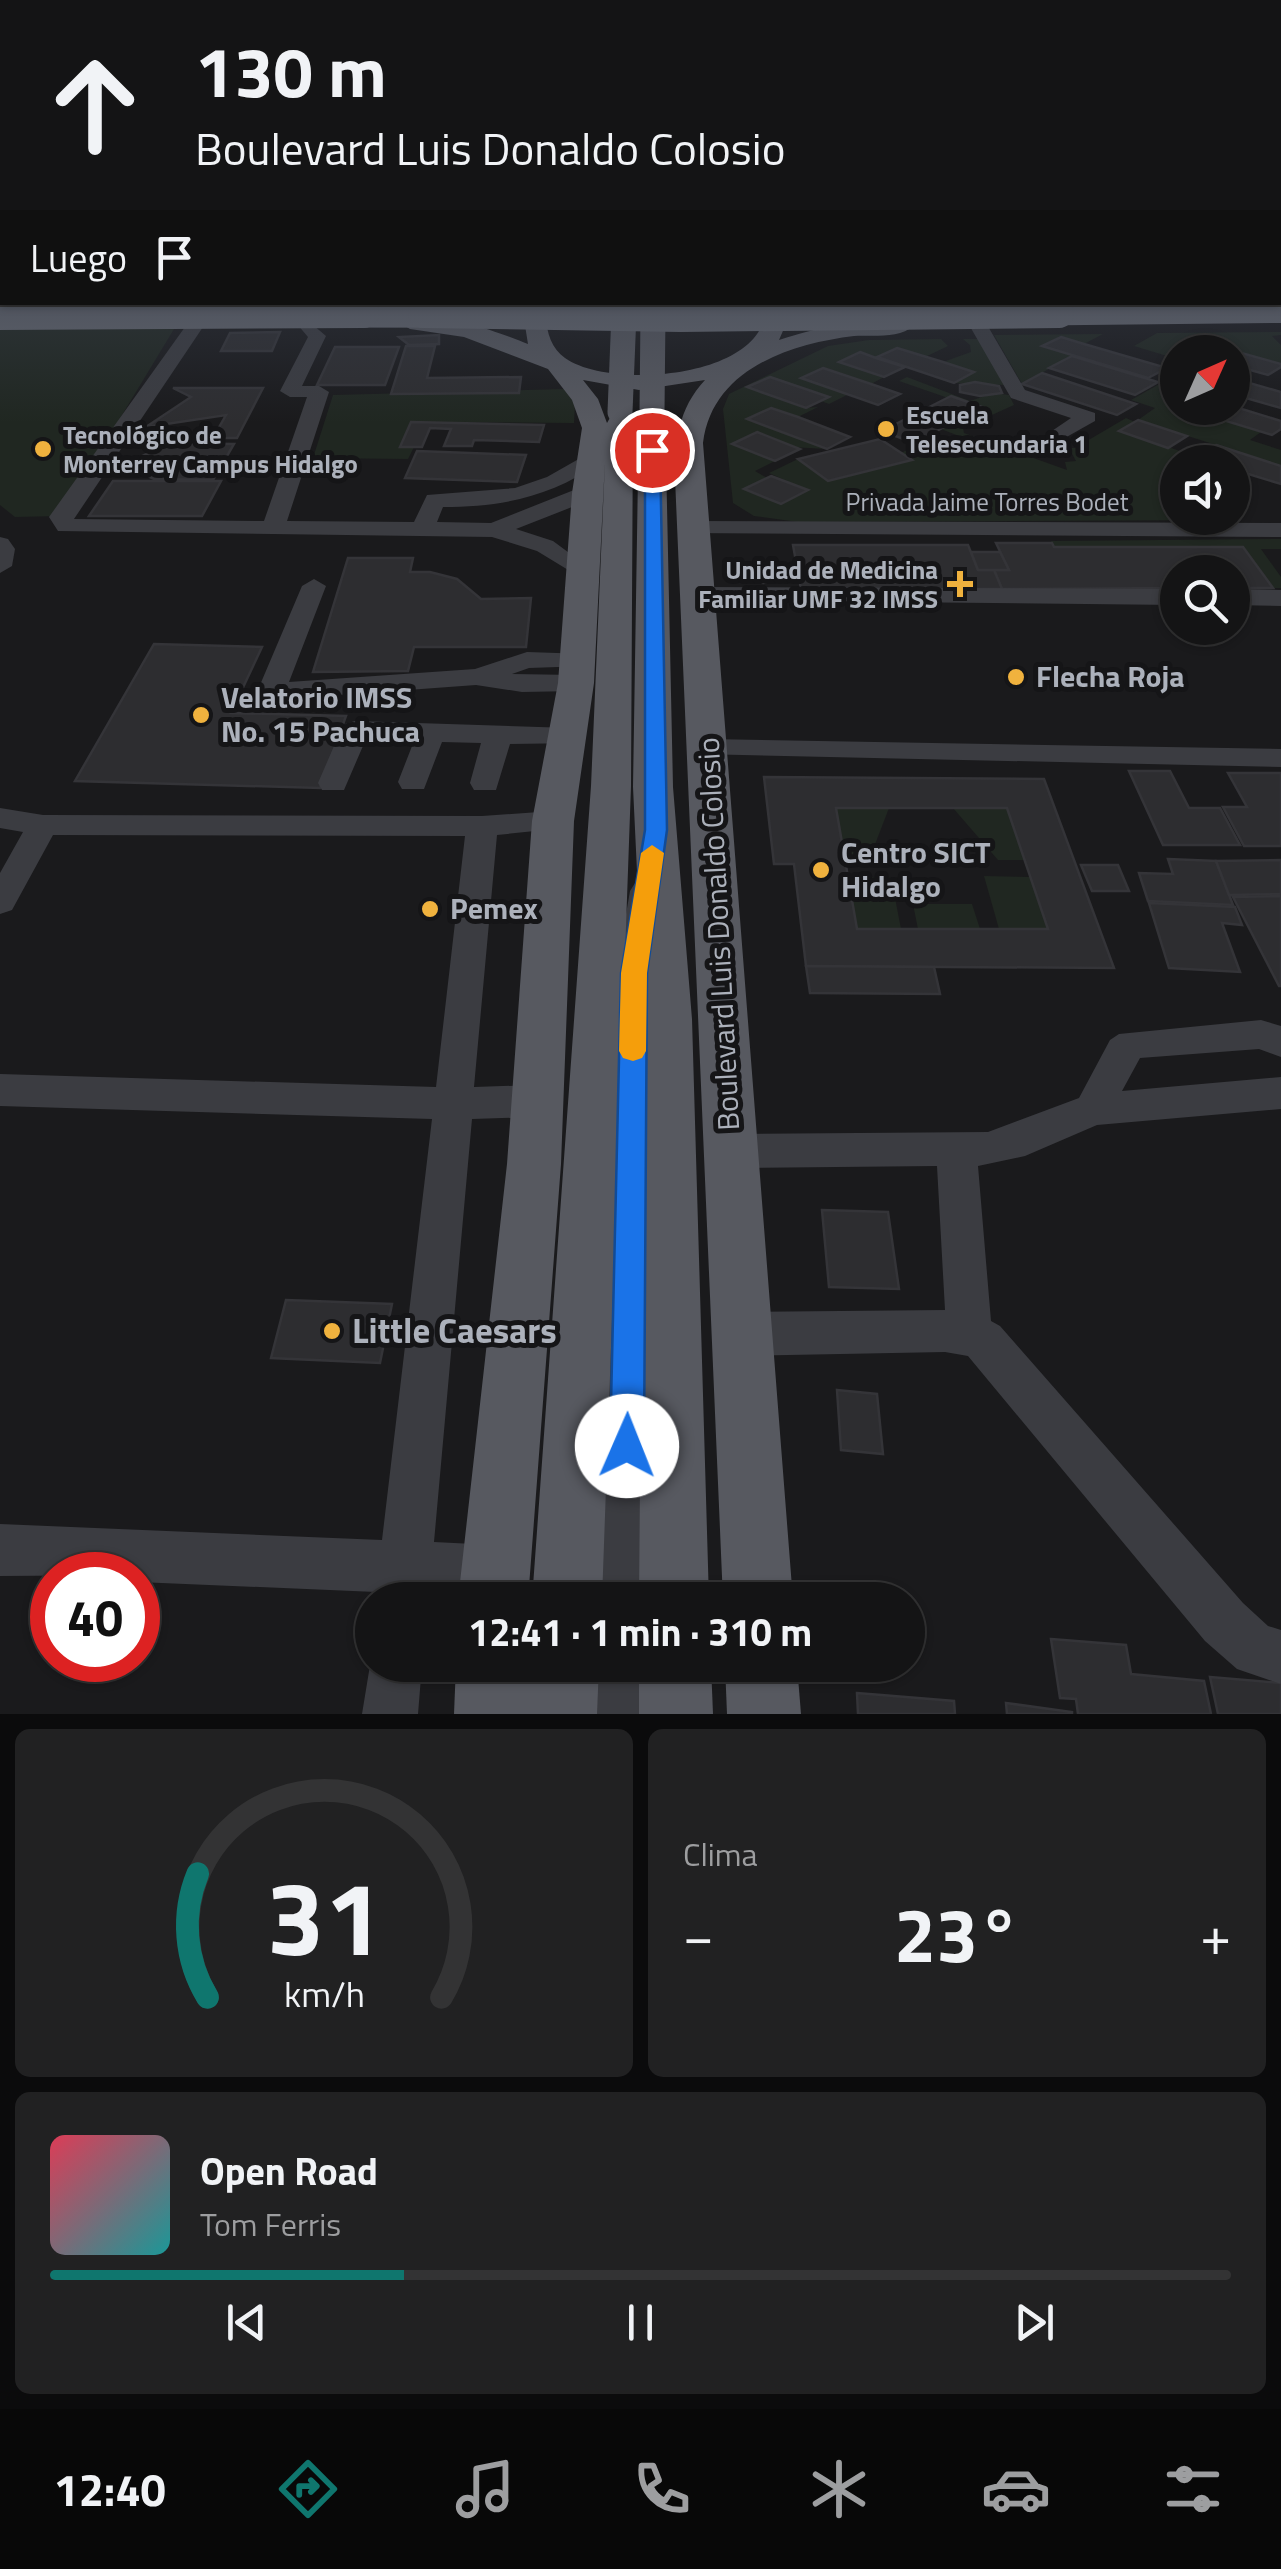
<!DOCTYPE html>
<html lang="es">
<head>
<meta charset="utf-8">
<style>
  body { margin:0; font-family:"Titillium Web",sans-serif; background:#212122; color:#f1f3f6; height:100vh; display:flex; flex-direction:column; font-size:38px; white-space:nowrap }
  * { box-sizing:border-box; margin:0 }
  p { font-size:32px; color:#9d9ea0 }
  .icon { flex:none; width:55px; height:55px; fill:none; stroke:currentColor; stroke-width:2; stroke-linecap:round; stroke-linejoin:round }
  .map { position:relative; height:1714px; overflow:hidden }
  .side { display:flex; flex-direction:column; gap:15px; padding:15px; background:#0b0b0c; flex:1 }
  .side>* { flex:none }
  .guide { position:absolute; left:0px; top:0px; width:1282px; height:305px; box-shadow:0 2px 8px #0004,0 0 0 2px #333334; background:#141415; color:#f1f3f6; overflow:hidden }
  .needle { width:65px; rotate:45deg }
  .buttons { position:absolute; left:1160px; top:335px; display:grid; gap:20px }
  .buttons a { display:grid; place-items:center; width:90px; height:90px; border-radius:50%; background:#141415; box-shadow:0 2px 8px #0004,0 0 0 2px #333334; font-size:50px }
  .speed { position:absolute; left:30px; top:1552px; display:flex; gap:20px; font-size:50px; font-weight:700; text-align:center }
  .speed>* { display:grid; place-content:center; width:130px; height:130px; border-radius:50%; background:#141415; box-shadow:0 2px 8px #0004,0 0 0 2px #333334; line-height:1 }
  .speed .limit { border:15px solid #d22; background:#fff; color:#111 }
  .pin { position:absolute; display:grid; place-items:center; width:85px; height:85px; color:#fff; margin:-42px; border:5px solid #fff; border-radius:50%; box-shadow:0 2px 10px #0007 }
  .me { position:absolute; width:110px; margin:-55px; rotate:1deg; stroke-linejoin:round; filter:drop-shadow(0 0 8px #0008) }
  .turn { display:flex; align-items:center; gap:35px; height:210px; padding:0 30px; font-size:45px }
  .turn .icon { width:130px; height:130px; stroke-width:2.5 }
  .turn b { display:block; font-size:70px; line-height:85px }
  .then { display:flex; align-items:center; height:95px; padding:0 30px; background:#0003; gap:20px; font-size:38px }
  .big { font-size:75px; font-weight:700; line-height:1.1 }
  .side .widget { flex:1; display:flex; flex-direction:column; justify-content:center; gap:15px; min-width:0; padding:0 35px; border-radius:15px; background:#212122 }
  .side .dial { align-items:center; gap:0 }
  .dial svg { height:260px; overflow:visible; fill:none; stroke:#333334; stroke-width:7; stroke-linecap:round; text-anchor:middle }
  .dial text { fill:#f1f3f6; stroke:none }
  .song { display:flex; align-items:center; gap:30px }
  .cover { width:120px; height:120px; border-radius:15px; background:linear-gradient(135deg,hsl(350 70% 55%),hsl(180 70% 35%)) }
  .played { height:10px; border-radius:5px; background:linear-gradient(90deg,#0f766e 30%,#333334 30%) }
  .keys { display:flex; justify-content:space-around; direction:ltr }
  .heat { display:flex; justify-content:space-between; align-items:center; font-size:55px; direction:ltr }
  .side .tiles { flex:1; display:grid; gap:15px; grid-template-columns:1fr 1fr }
  .widget:last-child { grid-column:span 2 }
  .trip { position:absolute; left:355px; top:1582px; width:570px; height:100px; border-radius:50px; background:#141415; box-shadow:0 2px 8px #0004,0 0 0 2px #333334; font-weight:700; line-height:100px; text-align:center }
  .tabs { display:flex; height:160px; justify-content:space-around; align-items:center; background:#080808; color:#9d9ea0 }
  .tabs .icon { width:70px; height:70px }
  .tabs .active { color:#0f766e }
  .tabs b { font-size:45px; color:#f1f3f6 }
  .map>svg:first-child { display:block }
  .green { fill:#202721 }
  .building { fill:#2d2d30; stroke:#343438; stroke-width:2.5; fill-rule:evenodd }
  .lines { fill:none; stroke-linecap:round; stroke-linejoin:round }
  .minor { fill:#3b3c41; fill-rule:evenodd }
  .major { fill:#575960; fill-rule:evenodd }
  .highway { fill:#676a72; fill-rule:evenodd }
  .major-bridge-far1 { stroke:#575960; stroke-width:20 }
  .major-bridge { stroke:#575960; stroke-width:25 }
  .highway-bridge-far1 { stroke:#676a72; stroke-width:24 }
  .highway-bridge { stroke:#676a72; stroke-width:30 }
  .route { fill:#1a73e8; stroke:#114b97; stroke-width:2.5 }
  .slow { fill:#f59e0b }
  .poi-dot { fill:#f0b23e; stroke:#151517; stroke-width:4 }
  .labels { text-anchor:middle; stroke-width:10; stroke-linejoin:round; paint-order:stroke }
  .far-poi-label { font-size:25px; font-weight:bold; fill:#acb1bb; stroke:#151517; text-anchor:start }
  .far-street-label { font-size:25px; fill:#acb1bb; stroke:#151517 }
  .poi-label { font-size:30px; font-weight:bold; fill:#acb1bb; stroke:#151517; text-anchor:start }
  .street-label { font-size:30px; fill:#acb1bb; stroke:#151517 }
  .near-poi-label { font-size:35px; font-weight:bold; fill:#acb1bb; stroke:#151517; text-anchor:start }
</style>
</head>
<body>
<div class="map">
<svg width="1281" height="1714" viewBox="0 0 1281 1714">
  <rect width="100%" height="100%" fill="#1a1a1c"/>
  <!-- green -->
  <g class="green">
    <polygon points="0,329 174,329 61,516 15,517 0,505"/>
    <polygon points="1281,332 1281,335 1272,336 1281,345 1281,364 1192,339 1176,348 1188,352 1178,352 1177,359 1134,346 1157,333"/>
    <polygon points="1103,334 1084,344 1061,337 1042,346 1072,356 1022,384 994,335"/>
    <polygon points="941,339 948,346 925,357 897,348 876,358 860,352 841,362 884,377 871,384 823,368 803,377 849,394 829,404 821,401 827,397 771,377 749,386 806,408 818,407 798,417 771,408 748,419 827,449 734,444 775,461 755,471 767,478 746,489 781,504 807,490 769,473 798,459 829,481 911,461 901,453 931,438 966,450 959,436 941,429 948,398 899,381 907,377 970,401 994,393 1009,395 1014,405 963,428 964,433 1067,470 1065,462 1076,461 1069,448 1075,448 1126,418 1135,422 1120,431 1213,462 1178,462 1178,518 1230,520 798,522 754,516 733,503 723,409 729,394 828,346 869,340"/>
    <polygon points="963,339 980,339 1004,385 954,383 973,372 943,362 971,352 970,345"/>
    <polygon points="1172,377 1177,378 1177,397 1169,403 1261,432 1250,440 1281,450 1281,466 1138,420 1155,408 1131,400"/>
    <polygon points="564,389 575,404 574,423 412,422 402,447 414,447 408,459 313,458 333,395"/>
    <polygon points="1281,539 1281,549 1261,549 1281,577 1281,588 1273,588 1243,547 1054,547 1051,541"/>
    <polygon points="836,808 889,808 869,860 845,860"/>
    <polygon points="953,808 1007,808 1024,860 998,860"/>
    <polygon points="984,876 1030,877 1048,929 999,929"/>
    <polygon points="848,877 891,877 901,929 857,929"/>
    <polygon points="913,904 972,904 980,929 918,929"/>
  </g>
  <!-- building -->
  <g class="building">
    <polygon points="280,332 272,351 221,351 230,333"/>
    <polygon points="439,335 439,344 409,345 399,337"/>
    <polygon points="1061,337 1084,344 1167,368 1148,378 1042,346"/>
    <polygon points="1191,339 1281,364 1281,367 1268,375 1232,365 1232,352 1175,349"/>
    <polygon points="406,346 435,346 427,378 521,377 519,393 391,394"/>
    <polygon points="335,347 399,347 385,385 317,385"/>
    <polygon points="897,348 943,362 974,372 954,383 877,357"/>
    <polygon points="860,352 876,358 905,367 884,377 839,362"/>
    <polygon points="1072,356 1158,382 1135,395 1049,368"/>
    <polygon points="823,368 871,384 900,394 878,405 801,378"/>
    <polygon points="1042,373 1136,404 1117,415 1022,384"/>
    <polygon points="770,377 829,397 806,408 747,387"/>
    <polygon points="1232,378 1281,392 1281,408 1232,394"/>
    <polygon points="975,382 999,386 1002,393 980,396 960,392 960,385"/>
    <polygon points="173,388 263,388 237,438 213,438 226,415 146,427 191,397"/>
    <polygon points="951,396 982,407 914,443 882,431"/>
    <polygon points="1232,406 1281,421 1281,429 1272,435 1184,408"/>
    <polygon points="771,408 798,417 850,437 827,449 747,419"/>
    <polygon points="1138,420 1187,436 1168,448 1119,431"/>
    <polygon points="411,422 544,425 539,442 474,440 472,446 444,446 451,429 430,428 422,447 400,447"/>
    <polygon points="757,432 800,449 775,461 732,444"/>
    <polygon points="880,439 912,460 828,481 798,459"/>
    <polygon points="154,443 234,444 213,480 154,479 122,464 147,454"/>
    <polygon points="1216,445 1281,466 1281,484 1232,469 1232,462 1197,457"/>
    <polygon points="417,451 526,455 517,482 405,478"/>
    <polygon points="771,476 808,490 781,504 744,489"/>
    <polygon points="113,481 221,481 202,516 89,516"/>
    <polygon points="996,543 1052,543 1054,547 1243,547 1273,588 1232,588 1232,572 1178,572 1178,588 1002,589 994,570 1009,570"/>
    <polygon points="793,545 968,545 978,570 994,570 1002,589 801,589"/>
    <polygon points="971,552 1000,552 1009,570 978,570"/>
    <polygon points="348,558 413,558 410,572 430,572 457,579 481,599 531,598 526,647 414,647 408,671 313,672"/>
    <polygon points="757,569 798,570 800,579 763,583 750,577 757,575"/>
    <polygon points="154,644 262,647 231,713 346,716 320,788 75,781"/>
    <polygon points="1129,771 1170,771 1189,808 1220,808 1240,845 1163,845"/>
    <polygon points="1228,773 1281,773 1281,846 1244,846 1223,807 1247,807"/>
    <path d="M 764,777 L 1044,779 L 1114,968 L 806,966 L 794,864 L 774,864 ZM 836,808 L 1007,808 L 1048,929 L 857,929 Z"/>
    <polygon points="1168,859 1216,861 1233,905 1148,901 1139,873 1173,874"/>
    <polygon points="1281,860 1281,894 1229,895 1216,861"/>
    <polygon points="1081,865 1118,865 1129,891 1092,891"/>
    <polygon points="1281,896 1281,986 1279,986 1233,897"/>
    <polygon points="1149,903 1235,907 1242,925 1222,923 1240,972 1169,968"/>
    <polygon points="806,966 934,967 940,994 810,993"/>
    <polygon points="822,1210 888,1212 899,1289 829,1287"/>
    <polygon points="286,1300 392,1304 380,1363 271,1358"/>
    <polygon points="837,1390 877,1394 883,1454 841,1450"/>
    <polygon points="1051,1639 1126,1645 1131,1674 1204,1681 1211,1714 1078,1714 1076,1699 1060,1698"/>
    <polygon points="1210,1677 1281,1683 1281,1714 1218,1714"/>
    <polygon points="857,1693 954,1701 955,1714 858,1714"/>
    <polygon points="1006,1703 1072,1712 1072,1714 1007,1714"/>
  </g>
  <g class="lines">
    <!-- minor -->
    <g class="minor">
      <polygon points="977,318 986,323 1025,390 1095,413 1095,421 1063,439 1049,439 1046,435 1071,418 1011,398 968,323"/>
      <path d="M 196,319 L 205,324 L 74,519 L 264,521 L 307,397 L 290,397 L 280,391 L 308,337 L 297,324 L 306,319 L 326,336 L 302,386 L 319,386 L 329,392 L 287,521 L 414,522 L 427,495 L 515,488 L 547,477 L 591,452 L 599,453 L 602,458 L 599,463 C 551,497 501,507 443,507 L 437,522 L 491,523 L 579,488 L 595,488 L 598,493 L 595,498 L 516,529 L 553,541 L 595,572 L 583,579 L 537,551 L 492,537 L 58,531 L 49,517 L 190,320 Z"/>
      <polygon points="692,521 1281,523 1281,537 684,533 680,528"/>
      <polygon points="0,537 8,539 15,549 12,566 0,573"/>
      <polygon points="314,579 326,586 289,682 475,669 527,652 587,654 591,660 587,666 529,668 512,674 576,675 590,683 576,691 522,692 476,685 271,700 261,698 257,692 302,586"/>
      <polygon points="697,587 1178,589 1178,605 688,600 684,595 688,590"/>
      <polygon points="1232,589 1281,590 1281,606 1232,605"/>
      <polygon points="355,721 570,728 580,731 585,737 580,743 510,744 496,790 474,790 470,783 481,743 442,742 424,789 402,789 398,782 414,741 366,739 344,790 322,790 318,783 341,730 345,724"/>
      <polygon points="708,739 1281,749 1281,767 698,754 693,748 698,742"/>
      <polygon points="0,808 43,815 482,816 553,811 564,814 569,821 564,828 497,835 474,1087 536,1085 550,1090 556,1101 550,1112 536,1117 472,1119 434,1542 494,1545 513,1552 520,1571 513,1590 494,1597 429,1594 429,1600 375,1600 376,1592 138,1582 138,1575 0,1576 0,1524 382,1540 432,1119 0,1106 0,1074 436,1087 465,836 53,835 12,910 0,914 0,873 23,832 0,828"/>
      <polygon points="647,879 659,883 664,891 652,973 652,1600 598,1600 616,973 630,891 635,883"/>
      <polygon points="1261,1020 1281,1026 1281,1057 1259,1049 1140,1058 1122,1091 1281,1077 1281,1109 1097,1125 1025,1156 978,1166 991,1321 1000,1326 1243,1603 1268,1626 1281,1630 1281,1684 1237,1669 1205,1641 968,1356 945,1352 742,1356 726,1349 719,1334 726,1319 742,1312 945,1310 937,1166 732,1168 718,1163 712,1151 718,1139 732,1134 988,1132 1079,1098 1110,1040 1119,1034"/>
      <polygon points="372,1653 372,1665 422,1665 418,1714 362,1714"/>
      <polygon points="597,1665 651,1665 651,1714 595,1714"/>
    </g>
    <!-- major -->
    <g class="major">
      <rect x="0" y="275" width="2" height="13"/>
      <path d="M 526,302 L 548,302 C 543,321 548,346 565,358 C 611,391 774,378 765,302 L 787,302 L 789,317 L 779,340 C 805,332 893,306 913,326 C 900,339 871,335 854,336 C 788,344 712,370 703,443 L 793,1600 L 723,1600 L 675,478 C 675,441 678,409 705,380 L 639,390 L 583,380 L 598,399 L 607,423 L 611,416 L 620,414 L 633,422 L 631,786 L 602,1600 L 532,1600 L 591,786 L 605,461 L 594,683 L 574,821 L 561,1164 L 528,1600 L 458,1600 L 507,1164 L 532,821 L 558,683 L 572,493 L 582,428 L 572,400 L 548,369 L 464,337 L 410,329 L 398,322 C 419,301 503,334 528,344 L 523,313 Z"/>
      <polygon points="652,404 665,412 673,787 692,1019 709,1600 639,1600 644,1019 633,787 639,412"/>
      <polygon points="456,1665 599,1665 597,1714 454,1714"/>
      <polygon points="639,1665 711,1665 713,1714 639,1714"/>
      <polygon points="725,1665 797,1665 801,1714 727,1714"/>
    </g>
    <!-- highway -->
    <g class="highway">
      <polygon points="0,291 2,302 11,305 0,307"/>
      <polygon points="1281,291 1281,307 1271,305 1280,302"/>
    </g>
    <!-- major-bridge-far1 -->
    <g class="major-bridge-far1">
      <polyline points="624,316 625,302"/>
      <polyline points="653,316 653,302"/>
    </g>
    <!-- major-bridge -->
    <g class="major-bridge">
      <polyline points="620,412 624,313"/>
      <polyline points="652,412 653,313"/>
    </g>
    <!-- highway-bridge-far1 -->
    <g class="highway-bridge-far1">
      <polyline points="0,315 593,316"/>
      <polyline points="809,316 1281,311"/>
    </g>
    <!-- highway-bridge -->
    <g class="highway-bridge">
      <polyline points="423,313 681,317 1059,313"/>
      <polyline points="0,315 364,313"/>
    </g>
  </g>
  <!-- sky -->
  <linearGradient id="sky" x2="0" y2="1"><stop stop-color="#0e0e0f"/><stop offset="0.43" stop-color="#383e4b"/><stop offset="1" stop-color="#383e4b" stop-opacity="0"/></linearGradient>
  <rect width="1281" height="423" fill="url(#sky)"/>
  <!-- route -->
  <polygon class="route" points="652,445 660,450 667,830 647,973 644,1446 639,1458 627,1463 615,1458 610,1446 621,973 645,830 645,450"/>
  <!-- slow -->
  <polygon class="slow" points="652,845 664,853 647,973 646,1051 642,1058 633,1061 623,1058 619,1051 621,973 641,853"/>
  <!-- markers -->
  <g class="poi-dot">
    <circle cx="886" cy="429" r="10"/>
    <circle cx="43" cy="449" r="10"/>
    <path d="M955 569h10v10h10v10h-10v10h-10v-10h-10v-10h10z"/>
    <circle cx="1016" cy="677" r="10"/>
    <circle cx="201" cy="715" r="10"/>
    <circle cx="821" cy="870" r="10"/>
    <circle cx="430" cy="909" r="10"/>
    <circle cx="332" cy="1331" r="10"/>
  </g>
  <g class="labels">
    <!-- far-poi labels -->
    <g class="far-poi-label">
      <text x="906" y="424">Escuela<tspan x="906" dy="29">Telesecundaria 1</tspan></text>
      <text x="63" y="444">Tecnológico de<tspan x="63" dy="29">Monterrey Campus Hidalgo</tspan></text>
      <text x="938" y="579" text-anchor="end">Unidad de Medicina<tspan x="938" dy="29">Familiar UMF 32 IMSS</tspan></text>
    </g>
    <!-- far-street labels -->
    <g class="far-street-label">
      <text x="987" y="511">Privada Jaime Torres Bodet</text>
    </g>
    <!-- poi labels -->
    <g class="poi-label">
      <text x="1036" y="687">Flecha Roja</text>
      <text x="221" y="708">Velatorio IMSS<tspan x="221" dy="34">No. 15 Pachuca</tspan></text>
      <text x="841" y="863">Centro SICT<tspan x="841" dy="34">Hidalgo</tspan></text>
      <text x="450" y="919">Pemex</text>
    </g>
    <!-- street labels -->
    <g class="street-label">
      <text transform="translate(719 934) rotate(-93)" y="10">Boulevard Luis Donaldo Colosio</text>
    </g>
    <!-- near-poi labels -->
    <g class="near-poi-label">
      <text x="352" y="1343">Little Caesars</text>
    </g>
  </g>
</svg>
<div class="buttons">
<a><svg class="needle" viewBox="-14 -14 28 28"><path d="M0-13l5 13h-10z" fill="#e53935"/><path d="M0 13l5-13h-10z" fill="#9d9ea0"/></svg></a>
<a><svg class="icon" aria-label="sound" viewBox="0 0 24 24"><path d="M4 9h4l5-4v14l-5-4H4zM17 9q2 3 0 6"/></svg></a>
<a><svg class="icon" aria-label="search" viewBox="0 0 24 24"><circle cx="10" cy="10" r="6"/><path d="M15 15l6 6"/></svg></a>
</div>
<div class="speed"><div class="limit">40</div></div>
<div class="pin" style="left:652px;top:450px;background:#d93025"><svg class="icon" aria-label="arrive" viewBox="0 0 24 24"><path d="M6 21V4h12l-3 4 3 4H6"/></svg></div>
<svg class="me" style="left:627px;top:1446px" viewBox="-20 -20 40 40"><circle r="19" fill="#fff"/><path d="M0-13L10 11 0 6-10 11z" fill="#1a73e8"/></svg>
<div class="trip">12:41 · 1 min · 310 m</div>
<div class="guide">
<div class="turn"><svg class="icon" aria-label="ahead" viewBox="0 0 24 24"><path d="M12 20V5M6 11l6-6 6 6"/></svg><div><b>130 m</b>Boulevard Luis Donaldo Colosio</div></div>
<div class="then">Luego<svg class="icon" aria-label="arrive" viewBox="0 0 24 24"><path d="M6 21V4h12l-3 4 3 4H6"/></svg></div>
</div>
</div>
<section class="side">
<div class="tiles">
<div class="widget dial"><svg viewBox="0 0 100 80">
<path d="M14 69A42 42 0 1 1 86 69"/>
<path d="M14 69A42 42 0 0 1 11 31" stroke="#0f766e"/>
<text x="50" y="56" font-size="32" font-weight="700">31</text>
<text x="50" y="72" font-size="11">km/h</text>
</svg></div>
<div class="widget"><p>Clima</p>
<div class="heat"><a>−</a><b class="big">23°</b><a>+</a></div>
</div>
<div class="widget">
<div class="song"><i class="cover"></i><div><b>Open Road</b><p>Tom Ferris</p></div></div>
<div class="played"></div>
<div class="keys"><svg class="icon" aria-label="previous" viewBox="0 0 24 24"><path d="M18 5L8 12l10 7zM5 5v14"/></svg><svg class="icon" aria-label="pause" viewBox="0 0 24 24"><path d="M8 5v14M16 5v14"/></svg><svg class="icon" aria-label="next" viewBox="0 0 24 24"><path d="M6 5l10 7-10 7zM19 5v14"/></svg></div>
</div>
</div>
</section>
<nav class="tabs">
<b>12:40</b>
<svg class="icon active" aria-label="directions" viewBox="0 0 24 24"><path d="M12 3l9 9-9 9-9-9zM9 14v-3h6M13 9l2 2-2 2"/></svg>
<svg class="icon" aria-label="music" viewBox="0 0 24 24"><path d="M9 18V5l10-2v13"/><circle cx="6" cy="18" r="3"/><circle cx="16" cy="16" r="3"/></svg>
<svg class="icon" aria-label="phone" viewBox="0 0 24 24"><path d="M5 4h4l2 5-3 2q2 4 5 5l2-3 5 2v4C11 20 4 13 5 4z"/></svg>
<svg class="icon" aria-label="climate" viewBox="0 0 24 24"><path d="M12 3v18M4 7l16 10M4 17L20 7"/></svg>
<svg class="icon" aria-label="car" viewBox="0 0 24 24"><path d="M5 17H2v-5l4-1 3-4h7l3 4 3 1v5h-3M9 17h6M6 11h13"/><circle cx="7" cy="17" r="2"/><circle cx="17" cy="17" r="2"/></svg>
<svg class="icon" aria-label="filters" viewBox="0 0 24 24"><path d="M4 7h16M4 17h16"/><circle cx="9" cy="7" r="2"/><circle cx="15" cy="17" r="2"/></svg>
</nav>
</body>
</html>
